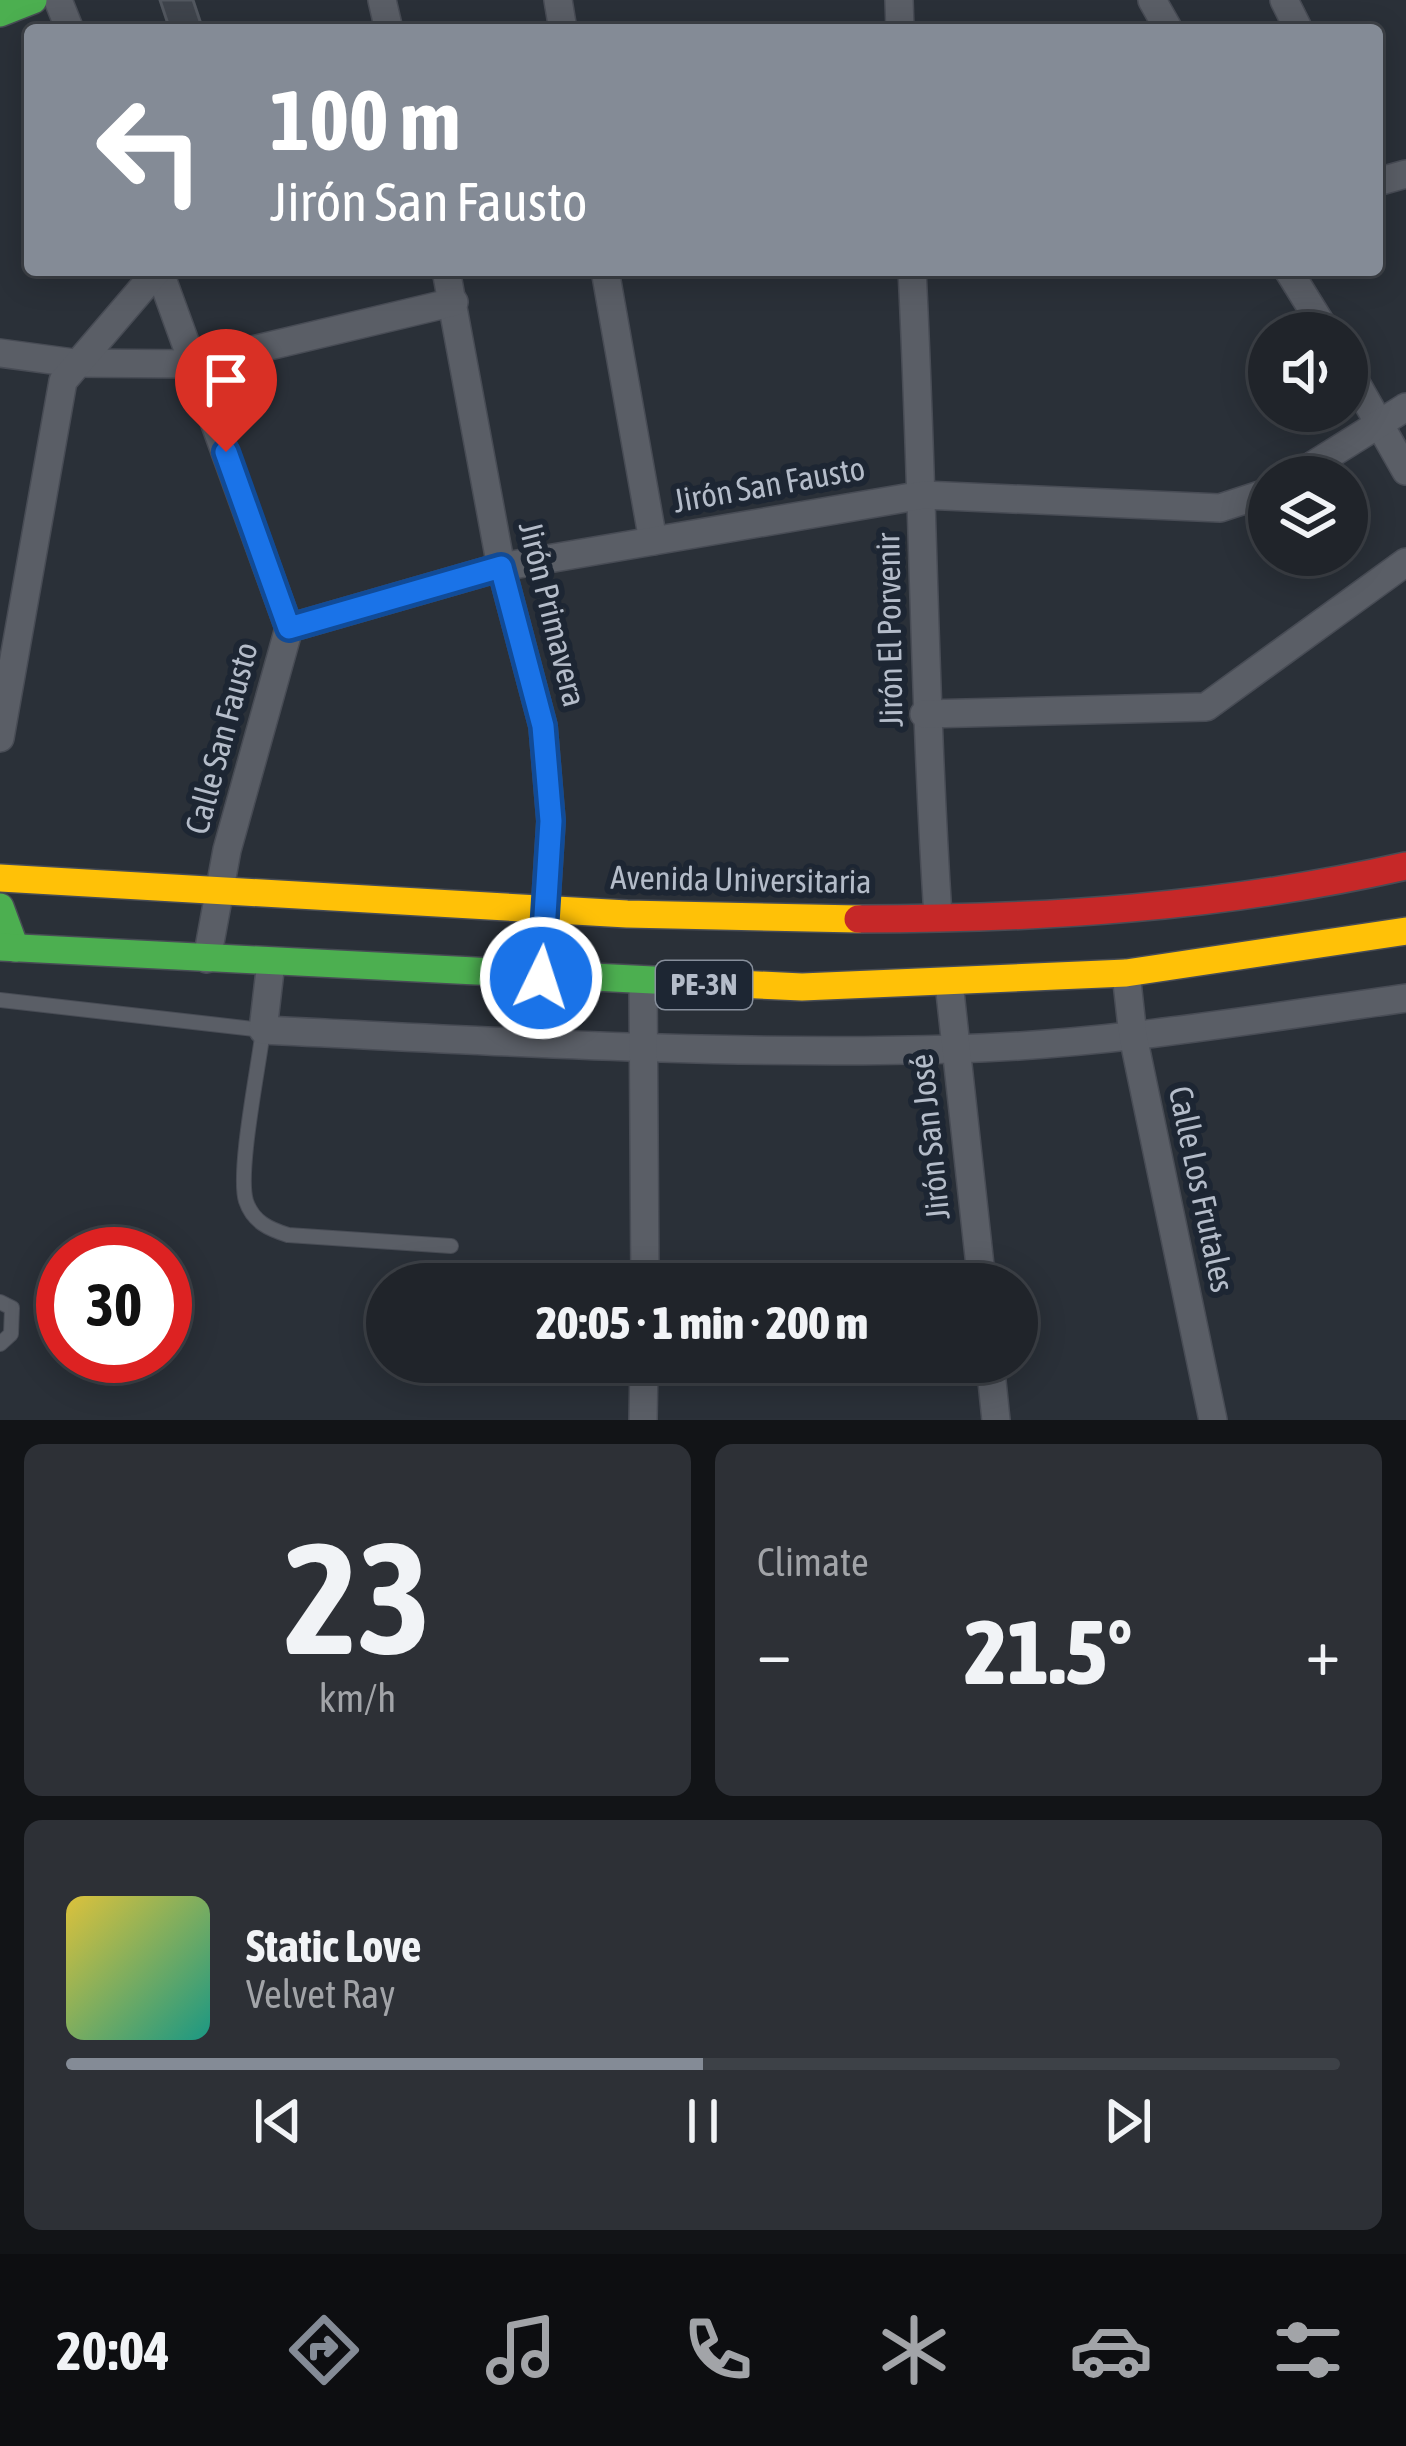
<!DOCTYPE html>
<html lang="en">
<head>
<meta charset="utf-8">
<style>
  body { margin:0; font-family:"Asap Condensed",sans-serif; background:#2d3036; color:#f1f3f6; height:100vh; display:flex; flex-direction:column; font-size:45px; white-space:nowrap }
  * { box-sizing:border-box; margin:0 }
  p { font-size:39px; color:#a2a4a8 }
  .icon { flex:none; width:66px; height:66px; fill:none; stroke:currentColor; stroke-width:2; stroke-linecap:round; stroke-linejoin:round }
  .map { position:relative; height:1420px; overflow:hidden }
  .drawer { display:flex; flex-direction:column; gap:24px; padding:24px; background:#121417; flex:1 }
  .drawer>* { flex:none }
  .banner { position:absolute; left:24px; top:24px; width:1359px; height:252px; border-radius:12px; box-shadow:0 6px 30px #0003,0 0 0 3px #3d4147; background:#848b96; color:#fff; overflow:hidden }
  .controls { position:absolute; left:1248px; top:312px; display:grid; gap:24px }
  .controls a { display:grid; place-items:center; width:120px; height:120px; border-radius:50%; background:#20242a; box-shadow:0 6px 30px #0003,0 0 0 3px #3d4147; font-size:60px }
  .speed { position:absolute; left:36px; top:1227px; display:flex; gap:24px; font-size:60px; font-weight:700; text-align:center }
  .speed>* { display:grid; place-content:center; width:156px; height:156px; border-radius:50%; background:#20242a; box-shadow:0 6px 30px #0003,0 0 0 3px #3d4147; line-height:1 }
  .speed .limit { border:18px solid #d22; background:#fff; color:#111 }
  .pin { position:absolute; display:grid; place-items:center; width:102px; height:102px; color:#fff; margin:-123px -51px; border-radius:50% 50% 50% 0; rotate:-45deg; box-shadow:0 0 12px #0007 }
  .pin .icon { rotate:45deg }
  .me { position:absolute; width:132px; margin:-66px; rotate:4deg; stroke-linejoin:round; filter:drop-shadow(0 0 9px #0008) }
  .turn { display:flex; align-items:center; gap:42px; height:252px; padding:0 48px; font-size:54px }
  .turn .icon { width:156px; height:156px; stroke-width:2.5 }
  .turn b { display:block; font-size:84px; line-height:102px }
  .big { font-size:90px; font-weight:800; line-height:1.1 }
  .drawer .card { flex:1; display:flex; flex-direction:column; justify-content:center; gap:18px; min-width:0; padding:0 42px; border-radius:18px; background:#2d3036 }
  .drawer .dial { align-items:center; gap:0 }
  .dial b { font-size:156px; line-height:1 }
  .song { display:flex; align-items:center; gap:36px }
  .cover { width:144px; height:144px; border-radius:18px; background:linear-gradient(135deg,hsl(50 70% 55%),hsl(170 70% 35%)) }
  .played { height:12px; border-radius:6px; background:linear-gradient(90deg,#848b96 50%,#3d4147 50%) }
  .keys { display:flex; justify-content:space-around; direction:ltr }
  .heat { display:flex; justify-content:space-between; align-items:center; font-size:66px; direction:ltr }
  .drawer .tiles { flex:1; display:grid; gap:24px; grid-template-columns:1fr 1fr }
  .card:last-child { grid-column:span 2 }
  .trip { position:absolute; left:366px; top:1263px; width:672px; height:120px; border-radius:60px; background:#20242a; box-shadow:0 6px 30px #0003,0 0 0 3px #3d4147; font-weight:800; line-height:120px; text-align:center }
  .tabs { display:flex; height:192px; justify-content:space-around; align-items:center; background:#0d0e11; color:#a2a4a8 }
  .tabs .icon { width:84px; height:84px }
  .tabs .active { color:#848b96 }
  .tabs b { font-size:54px; color:#f1f3f6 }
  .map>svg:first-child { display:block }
  .building { fill:#3f444c; stroke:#52575f; stroke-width:3 }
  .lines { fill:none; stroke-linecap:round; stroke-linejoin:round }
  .lane-casing { stroke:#484c55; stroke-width:16 }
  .street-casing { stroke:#484c55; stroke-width:30 }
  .fast-casing { stroke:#484c55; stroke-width:30 }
  .slow-casing { stroke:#484c55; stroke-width:30 }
  .jam-casing { stroke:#484c55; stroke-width:30 }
  .lane { stroke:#5a5e66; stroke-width:14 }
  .street { stroke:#5a5e66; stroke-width:27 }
  .fast { stroke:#4caf50; stroke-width:27 }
  .slow { stroke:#ffc107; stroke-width:27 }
  .jam { stroke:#c62828; stroke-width:27 }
  .route-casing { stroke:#114b97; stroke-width:30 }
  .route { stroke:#1a73e8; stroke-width:21 }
  .labels { text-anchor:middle; stroke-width:12; stroke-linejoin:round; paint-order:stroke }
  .shield { fill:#1d2633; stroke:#878f9c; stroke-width:3 }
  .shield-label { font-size:30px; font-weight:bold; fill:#b4bcc9 }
  .street-label { font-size:33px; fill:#b4bcc9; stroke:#1d2633 }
</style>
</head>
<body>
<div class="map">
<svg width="1406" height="1420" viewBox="0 0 1406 1420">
  <rect width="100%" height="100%" fill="#2a3038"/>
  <!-- building -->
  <polygon class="building" points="160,0 193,0 203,30 170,30"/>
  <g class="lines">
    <!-- lane casing -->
    <g class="lane-casing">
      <g id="lane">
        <path d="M 0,1000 L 263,1030 C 259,1065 237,1172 246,1201 C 253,1222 269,1229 288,1235 L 451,1246"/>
        <polyline points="0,1302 12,1308 11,1334 0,1344"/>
      </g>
    </g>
    <!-- street casing -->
    <g class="street-casing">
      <g id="street">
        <polyline points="58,0 70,30"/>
        <polyline points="382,0 389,30"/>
        <polyline points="558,0 563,30"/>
        <polyline points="899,0 900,30"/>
        <polyline points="1152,0 1169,30"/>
        <polyline points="1284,0 1299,30"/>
        <polyline points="1377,182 1406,174"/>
        <polyline points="159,270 289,628 227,850 207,959"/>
        <polyline points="446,270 501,567 543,726 551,821 541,978"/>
        <polyline points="605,270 653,541"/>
        <path d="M 912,270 C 923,486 924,701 938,916"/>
        <polyline points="1288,270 1327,333"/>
        <polyline points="0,353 74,363 194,364 454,302"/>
        <polyline points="1347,367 1406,471"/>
        <polyline points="1294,477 1406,407"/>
        <polyline points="289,628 501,567 923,495 1220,508 1269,492"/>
        <polyline points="924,714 1206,707 1406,562"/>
        <polyline points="0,738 63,381 158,270"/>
        <path d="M 271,962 L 263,1030 C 493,1041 724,1056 954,1049 C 1106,1045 1256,1019 1406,998"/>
        <polyline points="1126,973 1133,1036 1213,1420"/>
        <polyline points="643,983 645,1284"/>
        <polyline points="949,983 982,1284"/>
        <polyline points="990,1362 996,1420"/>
        <polyline points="643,1420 644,1362"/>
      </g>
    </g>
    <!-- fast casing -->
    <g class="fast-casing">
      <g id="fast">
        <polyline points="0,13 33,0"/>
        <polyline points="0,907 15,948"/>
        <polyline points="0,947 673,981"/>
      </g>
    </g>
    <!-- slow casing -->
    <g class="slow-casing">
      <g id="slow">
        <polyline points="0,878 627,914 858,919"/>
        <polyline points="673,981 802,987 1126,973 1406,931"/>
      </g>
    </g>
    <!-- jam casing -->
    <g class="jam-casing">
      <path id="jam" d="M 858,919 C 1043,919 1225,907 1406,866"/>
    </g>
    <!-- lane -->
    <use href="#lane" class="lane"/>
    <!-- street -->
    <use href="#street" class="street"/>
    <!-- fast -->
    <use href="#fast" class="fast"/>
    <!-- slow -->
    <use href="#slow" class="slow"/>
    <!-- jam -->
    <use href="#jam" class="jam"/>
  </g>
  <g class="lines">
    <!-- route casing -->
    <g class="route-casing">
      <polyline id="route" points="226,452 289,628 501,567 543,726 551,821 541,978"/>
    </g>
    <!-- route -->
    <use href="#route" class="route"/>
  </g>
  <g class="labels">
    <!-- shield labels -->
    <rect class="shield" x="656" y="961" width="96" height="48" rx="9"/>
    <g class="shield-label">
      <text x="704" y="995">PE-3N</text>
    </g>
    <!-- street labels -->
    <g class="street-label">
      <text transform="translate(769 484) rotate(-10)" y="12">Jirón San Fausto</text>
      <text transform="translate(553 614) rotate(76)" y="12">Jirón Primavera</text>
      <text transform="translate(889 630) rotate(-91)" y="12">Jirón El Porvenir</text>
      <text transform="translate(221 738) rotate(-75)" y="12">Calle San Fausto</text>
      <text transform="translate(741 879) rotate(1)" y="12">Avenida Universitaria</text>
      <text transform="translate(929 1137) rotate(-96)" y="12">Jirón San José</text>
      <text transform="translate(1202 1189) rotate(78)" y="12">Calle Los Frutales</text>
    </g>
  </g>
</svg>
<div class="controls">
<a><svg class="icon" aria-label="sound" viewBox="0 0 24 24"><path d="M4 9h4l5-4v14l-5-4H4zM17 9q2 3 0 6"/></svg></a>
<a><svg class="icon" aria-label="layers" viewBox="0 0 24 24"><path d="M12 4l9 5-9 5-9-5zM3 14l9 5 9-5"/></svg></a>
</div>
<div class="speed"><div class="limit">30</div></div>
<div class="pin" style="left:226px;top:452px;background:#d93025"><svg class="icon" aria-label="arrive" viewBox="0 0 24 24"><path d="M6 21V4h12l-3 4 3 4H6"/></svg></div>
<svg class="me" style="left:541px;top:978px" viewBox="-20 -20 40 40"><circle r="17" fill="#1a73e8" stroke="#fff" stroke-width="3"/><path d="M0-11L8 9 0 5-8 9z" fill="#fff"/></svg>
<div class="trip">20:05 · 1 min · 200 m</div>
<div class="banner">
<div class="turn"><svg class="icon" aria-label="left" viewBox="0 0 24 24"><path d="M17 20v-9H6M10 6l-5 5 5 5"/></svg><div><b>100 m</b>Jirón San Fausto</div></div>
</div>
</div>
<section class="drawer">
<div class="tiles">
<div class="card dial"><b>23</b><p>km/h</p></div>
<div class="card"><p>Climate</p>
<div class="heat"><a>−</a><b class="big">21.5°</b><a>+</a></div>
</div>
<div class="card">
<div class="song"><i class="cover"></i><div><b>Static Love</b><p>Velvet Ray</p></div></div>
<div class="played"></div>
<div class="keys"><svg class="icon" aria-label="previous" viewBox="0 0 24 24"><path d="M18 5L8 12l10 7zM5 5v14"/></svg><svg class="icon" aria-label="pause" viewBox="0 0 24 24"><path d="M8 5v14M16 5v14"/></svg><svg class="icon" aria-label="next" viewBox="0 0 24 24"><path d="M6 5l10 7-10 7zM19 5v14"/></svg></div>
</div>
</div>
</section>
<nav class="tabs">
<b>20:04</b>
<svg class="icon active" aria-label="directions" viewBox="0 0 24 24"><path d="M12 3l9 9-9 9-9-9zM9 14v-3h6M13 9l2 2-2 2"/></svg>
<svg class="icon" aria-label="music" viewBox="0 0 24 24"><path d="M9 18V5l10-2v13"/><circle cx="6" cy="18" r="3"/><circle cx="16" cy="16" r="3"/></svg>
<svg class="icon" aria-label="phone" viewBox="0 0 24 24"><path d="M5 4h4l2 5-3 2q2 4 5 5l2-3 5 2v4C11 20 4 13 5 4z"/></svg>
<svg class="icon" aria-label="climate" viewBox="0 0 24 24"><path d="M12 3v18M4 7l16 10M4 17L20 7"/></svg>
<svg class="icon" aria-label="car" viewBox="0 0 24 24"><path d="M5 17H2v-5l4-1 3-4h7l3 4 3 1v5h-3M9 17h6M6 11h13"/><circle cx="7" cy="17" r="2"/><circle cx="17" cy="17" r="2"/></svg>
<svg class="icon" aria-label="filters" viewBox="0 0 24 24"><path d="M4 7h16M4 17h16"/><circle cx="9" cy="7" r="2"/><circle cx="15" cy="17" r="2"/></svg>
</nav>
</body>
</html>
